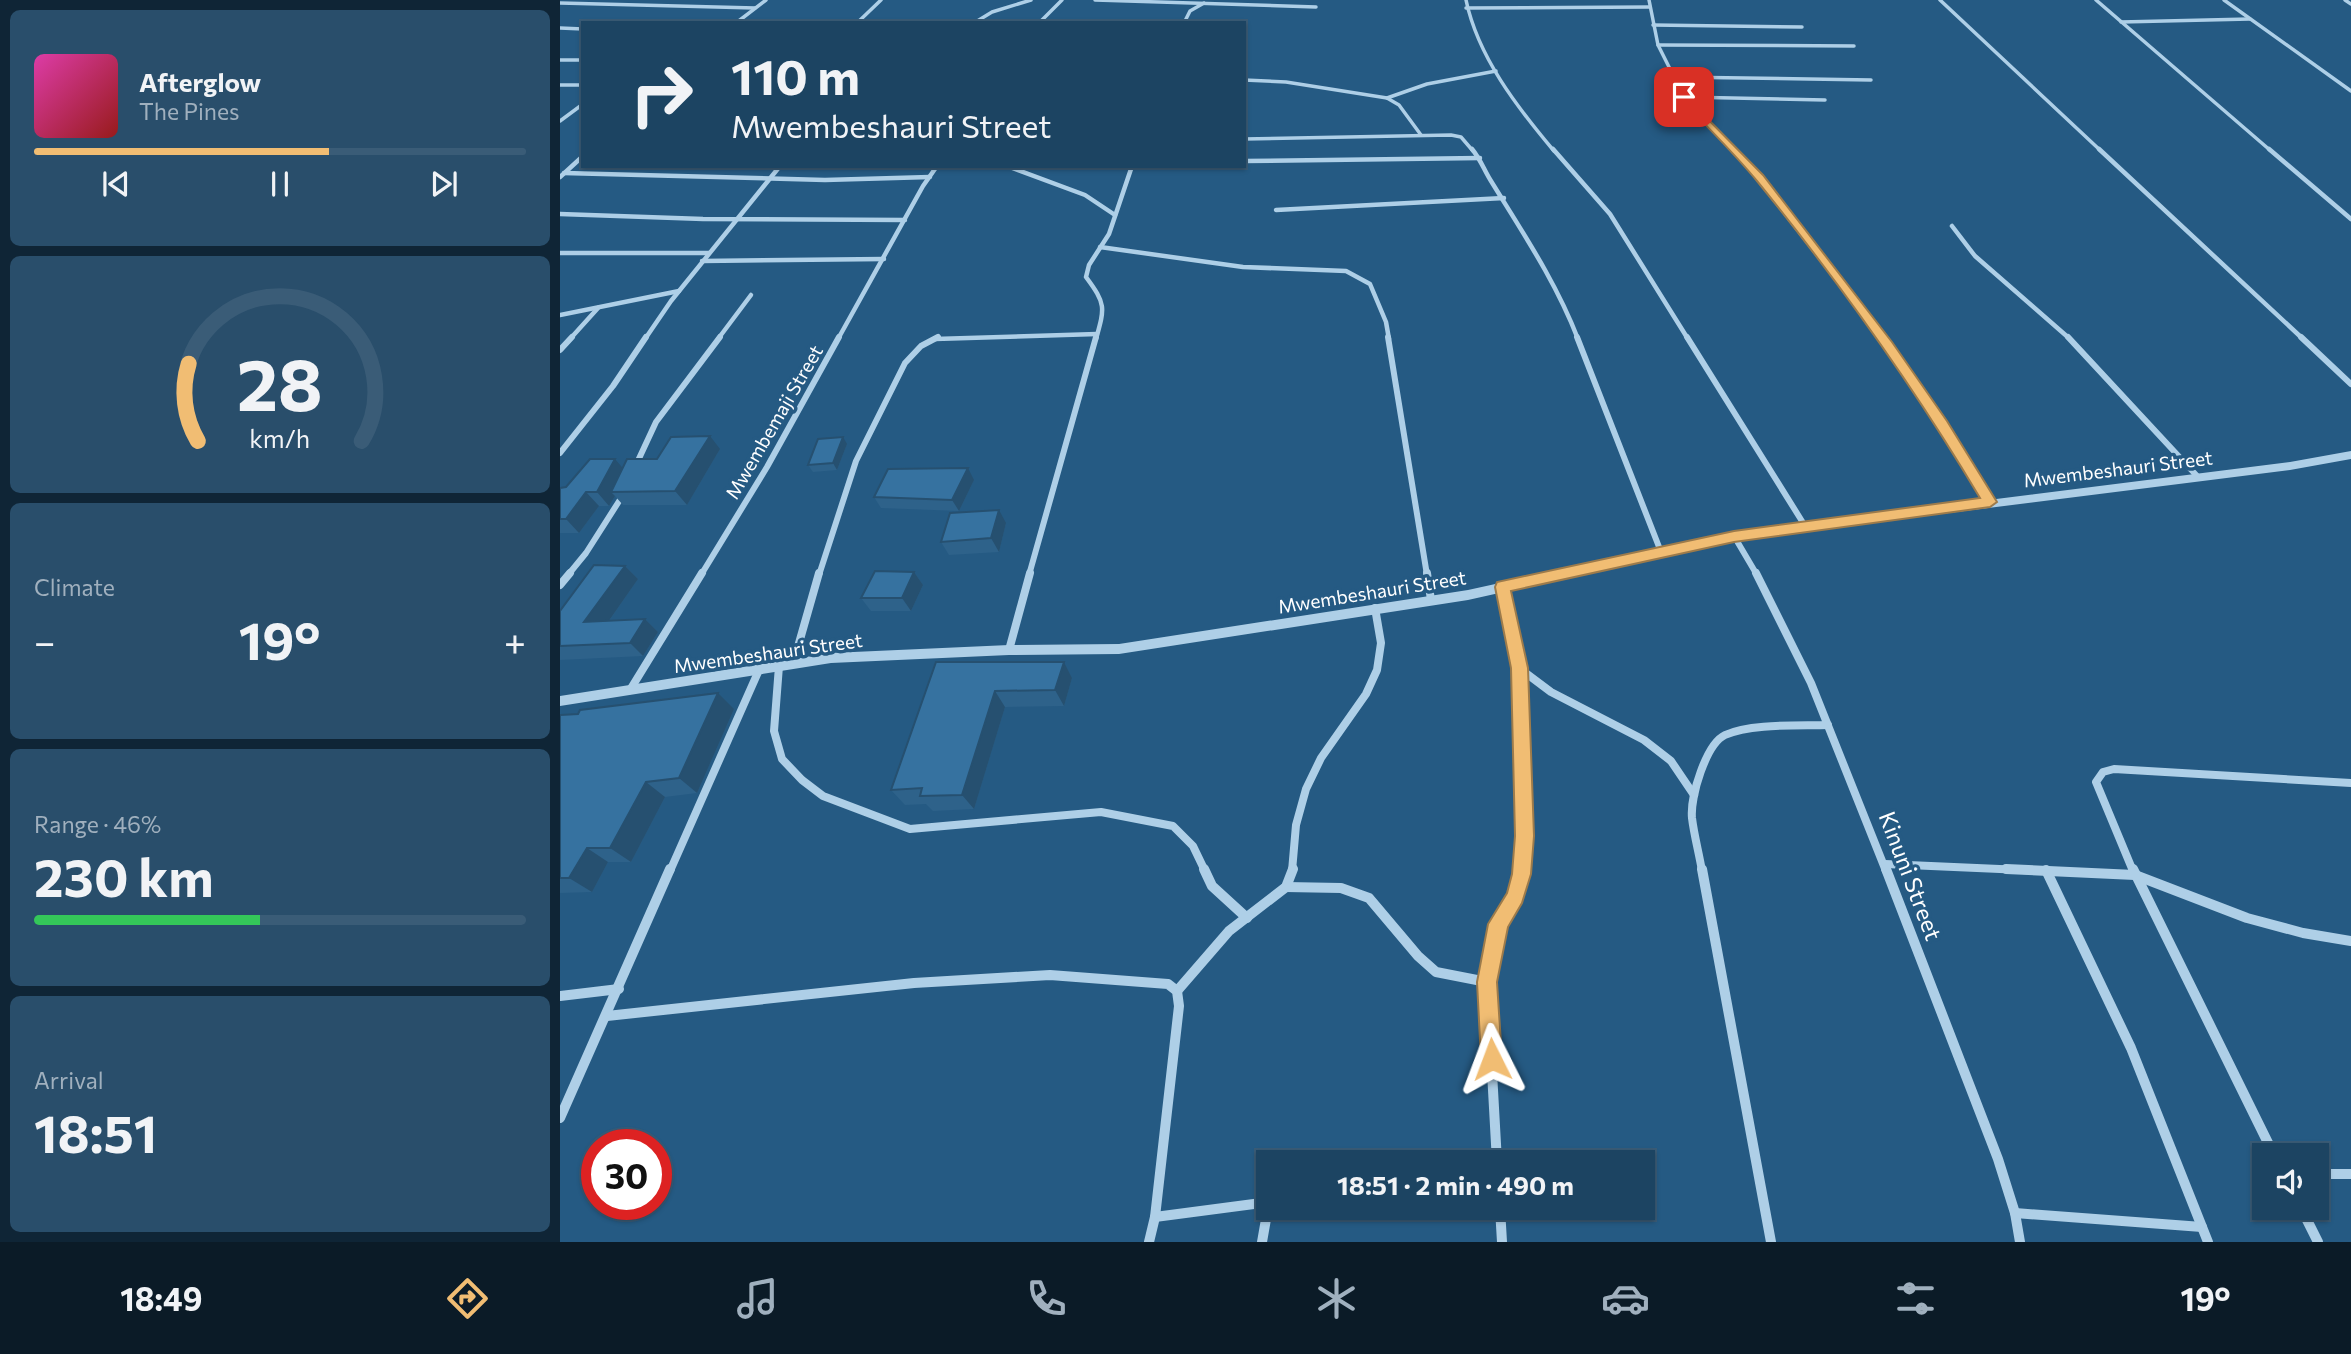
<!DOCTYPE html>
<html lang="en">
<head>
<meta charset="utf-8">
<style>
  body { margin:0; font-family:Commissioner,sans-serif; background:#294e6b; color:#f1f3f6; height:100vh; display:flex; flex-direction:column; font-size:26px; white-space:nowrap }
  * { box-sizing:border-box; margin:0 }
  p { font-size:23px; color:#a0b0be }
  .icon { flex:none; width:38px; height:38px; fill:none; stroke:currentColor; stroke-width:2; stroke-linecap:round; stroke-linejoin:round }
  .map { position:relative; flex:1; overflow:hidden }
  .drawer { display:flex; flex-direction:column; gap:10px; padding:10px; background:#0f2536; width:560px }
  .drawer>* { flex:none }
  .guide { position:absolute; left:21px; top:21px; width:665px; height:147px; border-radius:0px; box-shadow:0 2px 5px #0004,0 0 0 2px #3a5c77; background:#1c4462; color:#f1f3f6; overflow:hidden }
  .controls { position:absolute; left:1692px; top:1143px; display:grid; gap:14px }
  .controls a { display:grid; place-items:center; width:77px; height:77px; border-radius:0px; background:#1c4462; box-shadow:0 2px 5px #0004,0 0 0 2px #3a5c77; font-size:35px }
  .speed { position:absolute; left:21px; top:1129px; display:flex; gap:14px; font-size:35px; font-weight:700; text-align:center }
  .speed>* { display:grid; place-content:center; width:91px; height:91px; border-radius:50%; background:#1c4462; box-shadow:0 2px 5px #0004,0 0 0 2px #3a5c77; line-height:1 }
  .speed .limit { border:10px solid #d22; background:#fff; color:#111 }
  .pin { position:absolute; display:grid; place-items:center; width:60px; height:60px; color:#fff; margin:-30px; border-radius:14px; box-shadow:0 4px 10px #0006 }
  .me { position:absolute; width:77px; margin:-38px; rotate:357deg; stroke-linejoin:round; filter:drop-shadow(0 0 5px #0008) }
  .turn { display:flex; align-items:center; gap:24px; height:147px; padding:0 35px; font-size:32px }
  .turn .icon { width:91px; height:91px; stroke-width:2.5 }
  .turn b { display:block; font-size:49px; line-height:60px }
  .big { font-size:52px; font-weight:700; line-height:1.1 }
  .drawer .widget { flex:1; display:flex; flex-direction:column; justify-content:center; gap:10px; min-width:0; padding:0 24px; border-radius:10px; background:#294e6b }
  .drawer .dial { align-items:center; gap:0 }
  .dial svg { height:182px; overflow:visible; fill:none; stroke:#3a5c77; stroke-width:7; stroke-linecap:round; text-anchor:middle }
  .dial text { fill:#f1f3f6; stroke:none }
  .song { display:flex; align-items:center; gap:21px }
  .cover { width:84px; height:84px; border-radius:10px; background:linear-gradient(135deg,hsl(320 70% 55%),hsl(0 70% 35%)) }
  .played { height:7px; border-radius:4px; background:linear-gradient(90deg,#f1bd73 60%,#3a5c77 60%) }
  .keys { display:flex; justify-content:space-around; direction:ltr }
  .heat { display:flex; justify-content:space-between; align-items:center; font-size:38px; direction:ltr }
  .charge { height:10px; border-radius:5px; background:linear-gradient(90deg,#34c759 46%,#3a5c77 0) }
  .trip { position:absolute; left:696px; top:1150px; width:399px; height:70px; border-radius:0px; background:#1c4462; box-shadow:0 2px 5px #0004,0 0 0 2px #3a5c77; font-weight:700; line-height:70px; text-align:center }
  .menu { display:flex; height:112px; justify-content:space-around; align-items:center; background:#0b1b27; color:#a0b0be }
  .menu .icon { width:49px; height:49px }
  .menu .on { color:#f1bd73 }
  .menu b { font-size:32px; color:#f1f3f6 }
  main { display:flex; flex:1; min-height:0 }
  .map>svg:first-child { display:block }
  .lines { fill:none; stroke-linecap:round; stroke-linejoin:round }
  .minor-far4 { stroke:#aecfe7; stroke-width:3.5 }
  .minor-far3 { stroke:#aecfe7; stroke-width:4.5 }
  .minor-far2 { stroke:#aecfe7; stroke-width:6 }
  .minor-far1 { stroke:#aecfe7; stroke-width:8 }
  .minor { stroke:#aecfe7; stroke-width:10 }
  .tertiary { fill:#aecfe7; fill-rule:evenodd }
  .wall { fill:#2e628a }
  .shaded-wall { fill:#265070 }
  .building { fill:#3672a0; stroke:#265070; stroke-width:2 }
  .route { fill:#f1bd73; stroke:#9d7b4b; stroke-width:2 }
  .labels { text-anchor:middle; stroke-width:7; stroke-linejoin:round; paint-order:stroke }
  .street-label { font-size:19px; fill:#fff; stroke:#255a83 }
  .near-street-label { font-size:23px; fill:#fff; stroke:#255a83 }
</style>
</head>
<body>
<main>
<section class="drawer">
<div class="widget">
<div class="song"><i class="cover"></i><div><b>Afterglow</b><p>The Pines</p></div></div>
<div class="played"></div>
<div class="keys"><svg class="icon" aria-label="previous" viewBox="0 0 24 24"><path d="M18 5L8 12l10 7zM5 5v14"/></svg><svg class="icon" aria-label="pause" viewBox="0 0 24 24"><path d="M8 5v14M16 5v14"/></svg><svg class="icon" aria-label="next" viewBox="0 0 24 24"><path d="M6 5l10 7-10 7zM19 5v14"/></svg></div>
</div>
<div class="widget dial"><svg viewBox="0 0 100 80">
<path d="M14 69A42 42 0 1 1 86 69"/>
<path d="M14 69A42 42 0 0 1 10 35" stroke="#f1bd73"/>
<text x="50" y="56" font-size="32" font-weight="700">28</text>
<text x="50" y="72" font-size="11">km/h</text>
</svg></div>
<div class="widget"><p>Climate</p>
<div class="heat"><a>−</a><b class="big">19°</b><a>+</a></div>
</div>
<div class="widget"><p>Range · 46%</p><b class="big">230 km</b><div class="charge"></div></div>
<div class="widget"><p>Arrival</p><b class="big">18:51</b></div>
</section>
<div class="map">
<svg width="1791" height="1242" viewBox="0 0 1791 1242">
  <rect width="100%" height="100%" fill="#255a83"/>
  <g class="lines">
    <!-- minor-far4 -->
    <g class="minor-far4">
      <polyline points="535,0 756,7"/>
      <path d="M 906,0 C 918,57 957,107 994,151"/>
      <polyline points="1089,0 1098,45 1124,97 1176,151"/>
      <polyline points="1380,0 1541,151"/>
      <polyline points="1536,0 1711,151"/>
      <polyline points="1664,0 1791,91"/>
      <polyline points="1785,0 1791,4"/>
      <polyline points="0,3 195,8"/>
      <polyline points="906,8 1089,7"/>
      <polyline points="1561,22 1690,19"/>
      <polyline points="176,23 206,0"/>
      <polyline points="297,23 321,0"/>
      <polyline points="414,23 432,12 471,0"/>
      <polyline points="479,23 502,0"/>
      <polyline points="624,23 630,11 644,3"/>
      <polyline points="1093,25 1242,27"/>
      <polyline points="0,28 23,29"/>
      <polyline points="1098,45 1294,46"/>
      <polyline points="0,60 23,60"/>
      <polyline points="1113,77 1311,80"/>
      <polyline points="684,80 726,82 827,98 839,105 861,135"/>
      <polyline points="0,85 23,85"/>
      <polyline points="1124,97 1265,100"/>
      <polyline points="827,98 867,84 936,71"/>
      <polyline points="0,121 23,104"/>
      <polyline points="684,139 891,135 901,137 913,151"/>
    </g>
    <!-- minor-far3 -->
    <g class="minor-far3">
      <path d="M 912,149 C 921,160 924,170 931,181 C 963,233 996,282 1018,339"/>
      <polyline points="993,149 1050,214 1128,339"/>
      <polyline points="1175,149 1323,339"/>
      <polyline points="1539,149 1743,339"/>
      <polyline points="1709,149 1791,219"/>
      <polyline points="684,161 920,158"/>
      <polyline points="447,166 525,195 555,215"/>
      <polyline points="4,173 265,180 370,177"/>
      <polyline points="0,177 23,156"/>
      <polyline points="716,210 944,198"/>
      <polyline points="0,214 143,219 345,220"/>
      <polyline points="1392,226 1415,256 1510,339"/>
      <polyline points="540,247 683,267 786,271 810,284 826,322 829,339"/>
      <polyline points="0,253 149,253"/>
      <polyline points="142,261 324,259"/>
      <polyline points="0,315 119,291"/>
      <polyline points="10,339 38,308"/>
      <polyline points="85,339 111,301 220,166"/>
      <polyline points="158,339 191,295"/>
      <polyline points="278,339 363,186 377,166"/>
      <polyline points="375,339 537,334"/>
      <path d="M 536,339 C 545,307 546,304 526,277 L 529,265 L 549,234 L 572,166"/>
    </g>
    <!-- minor-far2 -->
    <g class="minor-far2">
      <polyline points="828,337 867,575"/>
      <polyline points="1017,337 1101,552"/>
      <polyline points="1127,337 1245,526"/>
      <polyline points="1322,337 1382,424 1430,502"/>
      <polyline points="1508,337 1637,476"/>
      <polyline points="1741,337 1791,384"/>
      <polyline points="0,350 12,337"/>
      <polyline points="0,453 53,386 86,337"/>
      <polyline points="76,465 96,422 160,337"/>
      <polyline points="1174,536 1197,575"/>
      <polyline points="8,575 26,553 63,495"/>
      <polyline points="141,575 207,467 279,337"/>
      <polyline points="259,575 296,461 345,363 361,346 378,337"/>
      <polyline points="469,575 536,337"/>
    </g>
    <!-- minor-far1 -->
    <g class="minor-far1">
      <polyline points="867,573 871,600"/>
      <polyline points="1196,573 1251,683 1326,871"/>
      <polyline points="0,585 10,573"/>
      <polyline points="942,587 959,668 965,836 962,871"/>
      <polyline points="449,650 470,573"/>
      <polyline points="233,664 259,573"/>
      <polyline points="219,666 214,731 222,759 242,780 263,796 350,829 541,812 613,826 633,846 645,871"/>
      <polyline points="959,668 991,692 1084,740 1111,761 1134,795"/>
      <polyline points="70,690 142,573"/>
      <polyline points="1325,864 1486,871"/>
      <polyline points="110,871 199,670"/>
      <polyline points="732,871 736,825 746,789 761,758 806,694 817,670 821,643 815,608"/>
      <path d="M 1142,871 C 1139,853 1134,835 1132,818 C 1130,797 1146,744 1165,735 C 1191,723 1240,726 1268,725"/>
      <polyline points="1573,871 1536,782 1543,772 1554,769 1791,783"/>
    </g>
    <!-- minor -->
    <g class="minor">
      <polyline points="644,869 652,886 687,918"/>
      <polyline points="1142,869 1211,1242"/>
      <polyline points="1326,869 1438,1159 1455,1213 1460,1242"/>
      <polyline points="1446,869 1575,875 1687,918 1743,933 1791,941"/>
      <polyline points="1573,869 1714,1155"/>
      <polyline points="1486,870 1571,1048 1648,1242"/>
      <polyline points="726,887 781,888 809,898 858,956 876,972 927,982"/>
      <polyline points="617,991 669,931 726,887 733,869"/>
      <polyline points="0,996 59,989"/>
      <polyline points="47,1016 354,983 490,975 608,984 617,991 619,1006 595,1217 589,1242"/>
      <polyline points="0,1118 110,869"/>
      <polyline points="937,1162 927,982 938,924 955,897 962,869"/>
      <polyline points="1757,1174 1791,1174"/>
      <polyline points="940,1208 942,1242"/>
      <polyline points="1741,1208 1758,1242"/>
      <polyline points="1455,1213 1642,1227"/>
      <polyline points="595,1217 709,1202 702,1242"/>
    </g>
    <!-- tertiary -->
    <polygon class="tertiary" points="1791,451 1791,459 1730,470 1174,540 908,600 559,654 449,655 271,663 0,706 0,696 271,653 449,645 559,644 908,590 1174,532 1730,462"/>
  </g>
  <!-- wall -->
  <g class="wall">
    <polygon points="287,444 277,470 253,472 248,465"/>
    <polygon points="160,449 127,505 63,505 55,496 49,506 39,506 19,533 0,533 0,488 6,487 63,468 97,459"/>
    <polygon points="414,480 399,511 321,508 314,497"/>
    <polygon points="446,523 439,552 389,555 381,542"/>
    <polygon points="65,566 78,579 49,621 85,619 98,632 83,656 0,660 0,611"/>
    <polygon points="354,572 363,585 351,611 311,611 301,598"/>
    <polygon points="376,662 504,662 512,678 504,706 445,707 414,809 373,811 366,804 345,805 331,790"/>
    <polygon points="174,709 137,793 105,797 71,862 48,862 32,892 0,893 0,715"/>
  </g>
  <!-- shaded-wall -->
  <g class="shaded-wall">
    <polygon points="150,436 160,449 127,505 115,491"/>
    <polygon points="283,437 287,444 277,470 273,463"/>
    <polygon points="55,459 67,473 51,492 55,496 49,506 37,492"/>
    <polygon points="408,468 414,480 399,511 392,500"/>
    <polygon points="26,492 39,506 19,533 6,519"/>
    <polygon points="439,510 446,523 439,552 431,538"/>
    <polygon points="65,566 78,579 39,635 24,622"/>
    <polygon points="354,572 363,585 351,611 342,598"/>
    <polygon points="85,619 98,632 83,656 70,643"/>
    <polygon points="504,662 512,678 504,706 495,690"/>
    <polygon points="435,691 445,707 414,809 402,795"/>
    <polygon points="158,693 174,709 137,793 119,778"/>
    <polygon points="86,782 105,797 71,862 50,848"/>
    <polygon points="27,848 48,862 32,892 9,878"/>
  </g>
  <!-- building -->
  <g class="building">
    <polygon points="150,436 115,491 51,492 67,459 97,459 111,437"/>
    <polygon points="283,437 273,463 248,465 258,439"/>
    <polygon points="30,459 55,459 37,492 26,492 6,519 0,519 0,488 6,487"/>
    <polygon points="408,468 392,500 314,497 328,469"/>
    <polygon points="439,510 431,538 381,542 390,513"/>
    <polygon points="34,565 65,566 24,622 85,619 70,643 0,646 0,611"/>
    <polygon points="315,571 354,572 342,598 301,598"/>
    <polygon points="376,662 504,662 495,690 435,691 402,795 360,796 362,788 331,790"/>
    <polygon points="158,693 119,778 86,782 50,848 27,848 9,878 0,878 0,715 18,714 20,710"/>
  </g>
  <!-- route -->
  <path class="route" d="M 1124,95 L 1203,175 L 1332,342 L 1387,421 L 1437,502 L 1430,507 L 1174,542 L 951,591 L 968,668 L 974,836 L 971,874 L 962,903 L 948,927 L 937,982 L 942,1059 L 939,1067 L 932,1070 L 924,1067 L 921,1059 L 917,982 L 928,924 L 947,893 L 952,874 L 955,836 L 951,668 L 935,587 L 937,582 L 1174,531 L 1420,498 C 1354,387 1279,282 1197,181 C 1174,153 1146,126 1121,99 L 1120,97 Z"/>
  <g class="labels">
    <!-- street labels -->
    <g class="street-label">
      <text transform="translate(214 422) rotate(-60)" y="7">Mwembemaji Street</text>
      <text transform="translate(1558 469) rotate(-7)" y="7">Mwembeshauri Street</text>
      <text transform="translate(812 592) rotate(-9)" y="7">Mwembeshauri Street</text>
      <text transform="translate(208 653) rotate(-8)" y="7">Mwembeshauri Street</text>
    </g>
    <!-- near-street labels -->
    <g class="near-street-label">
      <text transform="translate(1350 876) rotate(69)" y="8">Kinuni Street</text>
    </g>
  </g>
</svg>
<div class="controls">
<a><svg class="icon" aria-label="sound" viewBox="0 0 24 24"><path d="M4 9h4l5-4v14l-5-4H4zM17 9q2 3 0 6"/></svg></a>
</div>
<div class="speed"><div class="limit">30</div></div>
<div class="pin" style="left:1124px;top:97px;background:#d93025"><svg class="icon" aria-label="arrive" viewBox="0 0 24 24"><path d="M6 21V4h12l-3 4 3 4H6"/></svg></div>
<svg class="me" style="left:932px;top:1059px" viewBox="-20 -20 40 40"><path d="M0-17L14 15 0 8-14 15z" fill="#f1bd73" stroke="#fff" stroke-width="4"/></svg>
<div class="trip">18:51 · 2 min · 490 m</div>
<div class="guide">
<div class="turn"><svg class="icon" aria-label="right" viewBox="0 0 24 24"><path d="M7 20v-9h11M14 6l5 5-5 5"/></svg><div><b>110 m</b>Mwembeshauri Street</div></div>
</div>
</div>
</main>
<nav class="menu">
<b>18:49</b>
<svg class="icon on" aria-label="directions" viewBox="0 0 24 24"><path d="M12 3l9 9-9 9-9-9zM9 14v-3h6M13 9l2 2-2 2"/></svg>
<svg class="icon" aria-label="music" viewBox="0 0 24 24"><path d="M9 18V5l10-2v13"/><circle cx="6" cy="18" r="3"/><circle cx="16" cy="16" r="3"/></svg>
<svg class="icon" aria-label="phone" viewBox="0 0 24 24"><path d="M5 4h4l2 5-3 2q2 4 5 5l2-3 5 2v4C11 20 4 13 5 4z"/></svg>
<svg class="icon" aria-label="climate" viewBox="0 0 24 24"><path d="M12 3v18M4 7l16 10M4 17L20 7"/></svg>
<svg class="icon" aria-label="car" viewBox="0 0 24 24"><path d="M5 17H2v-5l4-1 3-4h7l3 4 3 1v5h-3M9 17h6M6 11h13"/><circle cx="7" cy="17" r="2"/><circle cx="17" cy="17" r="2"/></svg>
<svg class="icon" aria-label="filters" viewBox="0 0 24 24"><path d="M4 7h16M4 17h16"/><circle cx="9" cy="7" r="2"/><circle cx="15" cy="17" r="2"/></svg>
<b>19°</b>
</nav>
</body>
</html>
